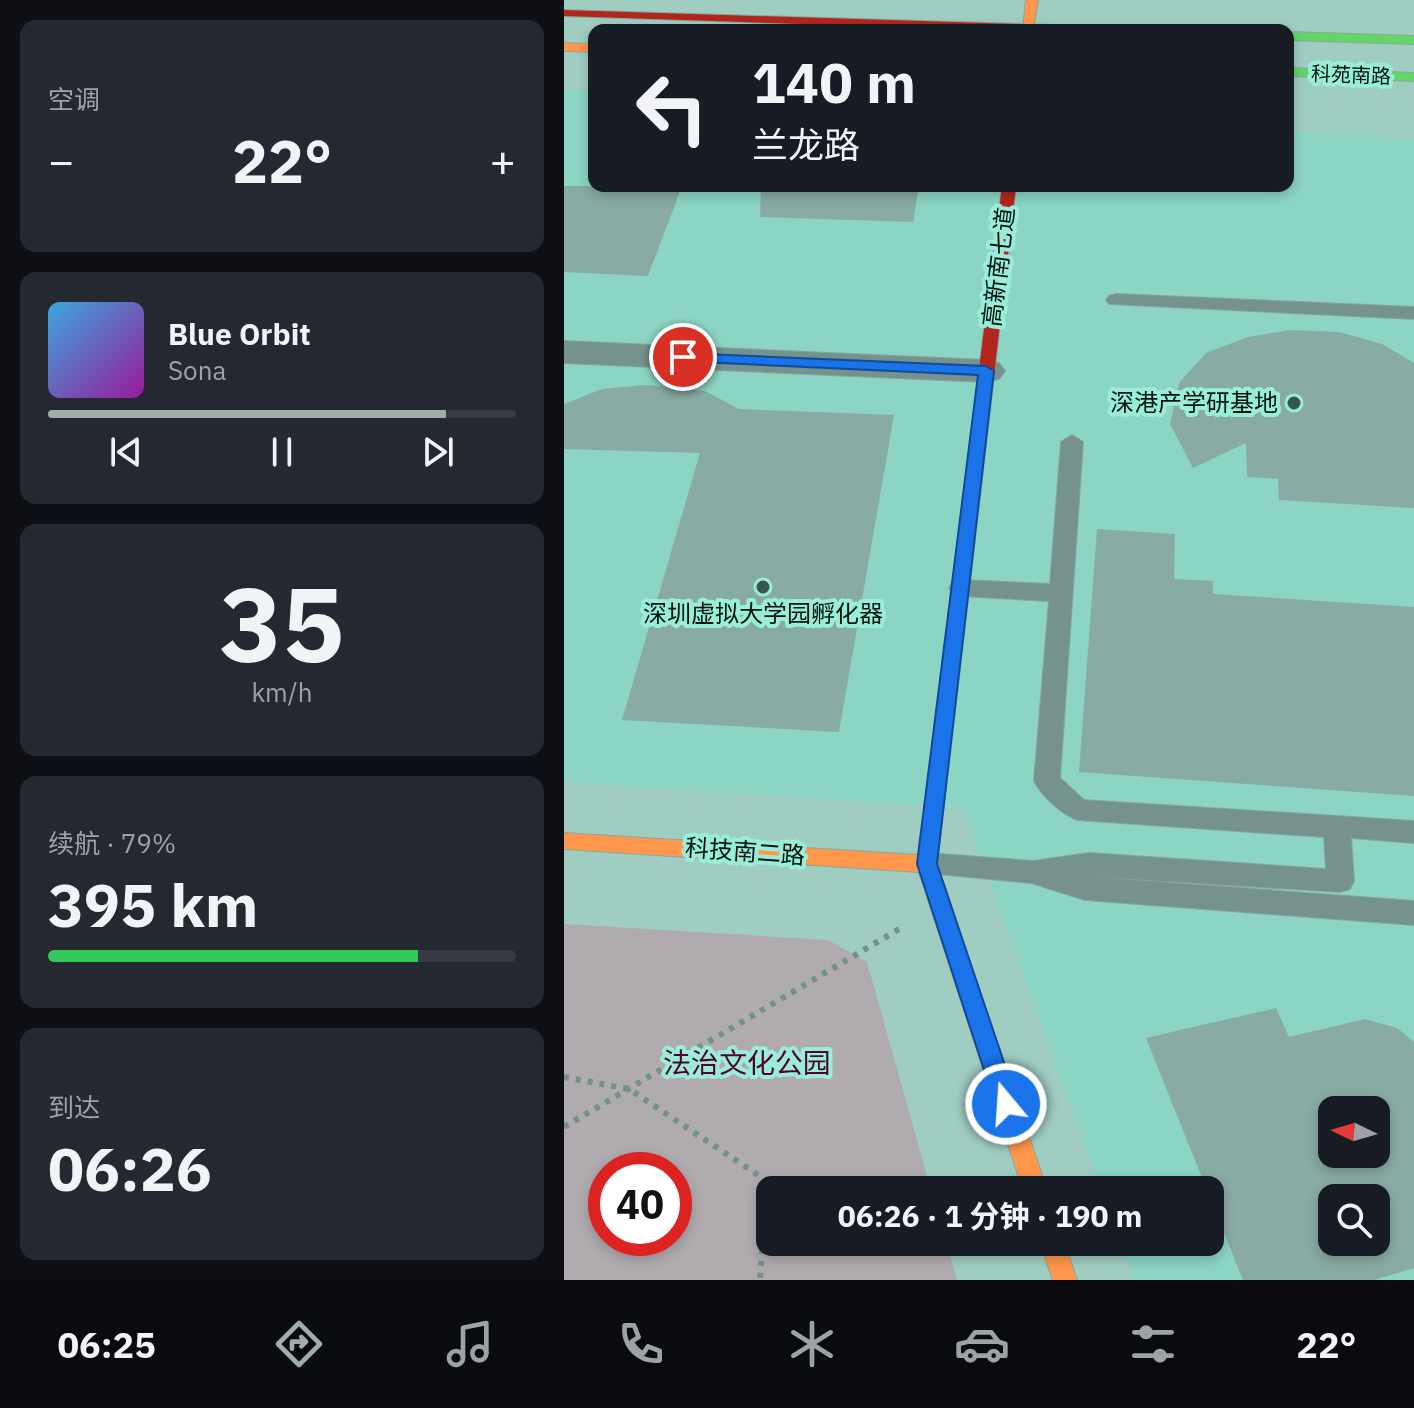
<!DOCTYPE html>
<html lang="zh">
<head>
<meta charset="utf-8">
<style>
  body { margin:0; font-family:"IBM Plex Sans","Noto Sans SC",sans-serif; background:#242831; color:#f1f3f6; height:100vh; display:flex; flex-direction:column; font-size:30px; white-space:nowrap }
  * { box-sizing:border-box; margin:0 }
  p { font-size:26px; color:#9ea1a6 }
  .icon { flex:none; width:44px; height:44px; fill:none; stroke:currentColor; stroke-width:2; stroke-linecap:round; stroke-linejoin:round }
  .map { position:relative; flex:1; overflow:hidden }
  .panel { display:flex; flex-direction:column; gap:20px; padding:20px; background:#0d0f14; width:564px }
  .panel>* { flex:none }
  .banner { position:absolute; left:24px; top:24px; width:706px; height:168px; border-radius:16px; box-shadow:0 4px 12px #0003; background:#171b24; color:#f1f3f6; overflow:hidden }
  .needle { width:52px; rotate:275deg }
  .buttons { position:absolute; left:754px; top:1096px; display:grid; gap:16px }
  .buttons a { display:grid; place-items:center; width:72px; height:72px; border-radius:16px; background:#171b24; box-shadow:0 4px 12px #0003; font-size:40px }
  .speed { position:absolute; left:24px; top:1152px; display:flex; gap:16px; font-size:40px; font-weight:700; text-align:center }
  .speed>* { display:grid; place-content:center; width:104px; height:104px; border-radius:50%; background:#171b24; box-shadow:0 4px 12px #0003; line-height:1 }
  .speed .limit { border:12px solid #d22; background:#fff; color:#111 }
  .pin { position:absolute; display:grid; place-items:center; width:68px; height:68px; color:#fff; margin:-34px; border:4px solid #fff; border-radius:50%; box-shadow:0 2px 8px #0007 }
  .me { position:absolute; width:88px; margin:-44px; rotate:342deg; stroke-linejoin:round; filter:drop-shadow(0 0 6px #0008) }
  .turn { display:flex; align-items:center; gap:28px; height:168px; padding:0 32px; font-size:36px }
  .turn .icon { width:104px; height:104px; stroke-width:2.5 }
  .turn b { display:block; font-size:56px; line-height:68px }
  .big { font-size:60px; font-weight:700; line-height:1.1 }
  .panel .card { flex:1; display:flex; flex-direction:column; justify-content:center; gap:12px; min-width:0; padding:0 28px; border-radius:16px; background:#242831 }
  .panel .dial { align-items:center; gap:0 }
  .dial b { font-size:104px; line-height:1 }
  .song { display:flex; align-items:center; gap:24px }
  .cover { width:96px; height:96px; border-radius:12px; background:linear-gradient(135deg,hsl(200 70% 55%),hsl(300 70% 35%)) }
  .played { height:8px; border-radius:4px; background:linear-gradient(90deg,#9eacaa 85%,#363941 85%) }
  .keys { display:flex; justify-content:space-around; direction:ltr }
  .heat { display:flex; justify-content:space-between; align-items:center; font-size:44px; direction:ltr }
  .charge { height:12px; border-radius:6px; background:linear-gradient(90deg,#34c759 79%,#363941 0) }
  .trip { position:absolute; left:192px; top:1176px; width:468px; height:80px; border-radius:16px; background:#171b24; box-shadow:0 4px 12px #0003; font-weight:700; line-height:80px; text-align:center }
  .dock { display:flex; height:128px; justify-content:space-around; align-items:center; background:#090b0e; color:#9ea1a6 }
  .dock .icon { width:56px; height:56px }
  .dock .current { color:#9eacaa }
  .dock b { font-size:36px; color:#f1f3f6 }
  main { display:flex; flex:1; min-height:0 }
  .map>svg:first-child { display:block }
  .built { fill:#8cd4c3; fill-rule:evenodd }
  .green { fill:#b0abaf; fill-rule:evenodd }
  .building { fill:#88aba3; fill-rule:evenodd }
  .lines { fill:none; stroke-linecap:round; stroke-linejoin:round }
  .lane-casing { stroke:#86a8a0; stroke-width:2 }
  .street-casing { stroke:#86a8a0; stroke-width:2 }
  .fast-casing { stroke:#86a8a0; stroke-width:2 }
  .slow-casing { stroke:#86a8a0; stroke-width:2 }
  .jam-casing { stroke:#86a8a0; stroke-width:2 }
  .path { stroke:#74918a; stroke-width:6; stroke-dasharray:5 7; stroke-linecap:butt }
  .lane { fill:#76928c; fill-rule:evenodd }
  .street { fill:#76928c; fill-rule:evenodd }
  .fast { fill:#63d668; fill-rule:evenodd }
  .slow { fill:#ff974d; fill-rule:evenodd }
  .jam { fill:#b3261e; fill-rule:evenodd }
  .route { fill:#1a73e8; stroke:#114b97; stroke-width:2 }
  .poi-dot { fill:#38554e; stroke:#9aedd9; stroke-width:3 }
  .labels { text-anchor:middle; stroke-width:8; stroke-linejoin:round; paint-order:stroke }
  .far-street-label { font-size:20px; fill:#00140f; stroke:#9aedd9 }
  .street-label { font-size:24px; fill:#00140f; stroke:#9aedd9 }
  .poi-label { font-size:24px; fill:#00140f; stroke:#9aedd9; text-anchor:end }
  .near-park-label { font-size:28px; fill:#52032b; stroke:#9aedd9 }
</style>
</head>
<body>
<main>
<section class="panel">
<div class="card"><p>空调</p>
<div class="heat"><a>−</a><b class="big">22°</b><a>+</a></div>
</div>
<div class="card">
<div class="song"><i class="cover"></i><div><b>Blue Orbit</b><p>Sona</p></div></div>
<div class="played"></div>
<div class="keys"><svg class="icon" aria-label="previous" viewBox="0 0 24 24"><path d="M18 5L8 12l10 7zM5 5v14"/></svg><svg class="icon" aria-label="pause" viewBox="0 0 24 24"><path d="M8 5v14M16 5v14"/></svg><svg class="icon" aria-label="next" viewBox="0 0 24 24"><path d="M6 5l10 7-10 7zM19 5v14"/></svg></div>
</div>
<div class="card dial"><b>35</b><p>km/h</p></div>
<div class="card"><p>续航 · 79%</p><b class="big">395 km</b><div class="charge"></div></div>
<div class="card"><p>到达</p><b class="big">06:26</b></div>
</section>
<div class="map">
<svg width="850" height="1280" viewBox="0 0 850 1280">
  <rect width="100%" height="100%" fill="#a0cdc2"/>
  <!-- built -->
  <path class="built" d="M 0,90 L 30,91 L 30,186 L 724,186 L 724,132 L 850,139 L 850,1280 L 570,1280 L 556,1242 L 646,1242 L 646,1190 L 537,1190 L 399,808 L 0,782 ZM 768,1110 L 812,1110 L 812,1154 L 768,1154 ZM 768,1198 L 812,1198 L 812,1242 L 768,1242 Z"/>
  <!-- green -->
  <path class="green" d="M 0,924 L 264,940 L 303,962 L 367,1190 L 206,1190 L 206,1242 L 382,1242 L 393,1280 L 0,1280 ZM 42,1170 L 110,1170 L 110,1238 L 42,1238 Z"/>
  <!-- building -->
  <g class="building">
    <polygon points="0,186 118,186 84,276 0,272"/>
    <polygon points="197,186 355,186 349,222 196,217"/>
    <polygon points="727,330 775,332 818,344 850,363 850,508 715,500 714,479 683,477 682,443 629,468 606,424 615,383 642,353 684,337"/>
    <polygon points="82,385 141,391 175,409 330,415 275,732 58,720 136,453 0,449 0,404 38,389"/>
    <polygon points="533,529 611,534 610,579 649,581 649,594 850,607 850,796 515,772"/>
    <path d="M 712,1008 L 725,1037 L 801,1019 L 833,1028 L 850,1042 L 850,1268 L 810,1280 L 679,1280 L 646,1198 L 646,1190 L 643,1190 L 582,1038 ZM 768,1110 L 812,1110 L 812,1154 L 768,1154 ZM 768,1198 L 812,1198 L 812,1242 L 768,1242 Z"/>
  </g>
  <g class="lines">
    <!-- lane casing -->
    <g class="lane-casing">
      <g id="lane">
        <polygon points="552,294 850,307 850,319 545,304 542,300 545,296"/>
        <path d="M 508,435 L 519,442 L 496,778 L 520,800 L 850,821 L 850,843 L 787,838 L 790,881 L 786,889 L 776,892 L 516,876 L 850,901 L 850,925 L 521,900 L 467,883 L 353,872 L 349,864 L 353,856 L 363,853 L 469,861 L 525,853 L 762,869 L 760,837 L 514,820 C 498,815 478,796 470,781 L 485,601 L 397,596 L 389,594 L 385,588 L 389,582 L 397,580 L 486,584 L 497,442 Z"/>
      </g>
    </g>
    <!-- street casing -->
    <g class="street-casing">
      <polygon id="street" points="0,341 422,360 435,363 441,371 435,379 422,382 0,363"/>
    </g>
    <!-- fast casing -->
    <g class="fast-casing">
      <g id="fast">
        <polygon points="724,32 850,36 850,44 724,40"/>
        <polygon points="724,68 850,73 850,81 724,76"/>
      </g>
    </g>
    <!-- slow casing -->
    <g class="slow-casing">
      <g id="slow">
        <polygon points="462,0 474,0 469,30 459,28"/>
        <polygon points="0,43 30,44 30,52 0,51"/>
        <polygon points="391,627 400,633 373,864 483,1190 459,1190 355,872 0,849 0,833 354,855 382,633"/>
        <polygon points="476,1242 500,1242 513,1280 489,1280"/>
      </g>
    </g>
    <!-- jam casing -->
    <g class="jam-casing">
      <g id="jam">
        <polygon points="0,10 521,26 527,30 413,30 0,16"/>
        <polygon points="438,186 452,186 400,633 391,639 382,633"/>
      </g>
    </g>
    <!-- path -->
    <g class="path">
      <polyline points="0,1077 65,1089 203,1181 196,1280"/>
      <polyline points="0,1127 337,928"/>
    </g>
    <!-- lane -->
    <use href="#lane" class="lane"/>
    <!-- street -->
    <use href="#street" class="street"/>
    <!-- fast -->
    <use href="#fast" class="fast"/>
    <!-- slow -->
    <use href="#slow" class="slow"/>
    <!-- jam -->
    <use href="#jam" class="jam"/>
  </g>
  <!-- route -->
  <polygon class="route" points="119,353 422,366 430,371 373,864 454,1104 451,1112 442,1115 434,1112 431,1104 353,864 414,375 114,361 112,357"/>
  <!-- markers -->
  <g class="poi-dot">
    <circle cx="730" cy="403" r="8"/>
    <circle cx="199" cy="587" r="8"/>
  </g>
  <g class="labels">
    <!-- far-street labels -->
    <g class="far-street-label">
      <text transform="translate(787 75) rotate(2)" y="7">科苑南路</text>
    </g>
    <!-- street labels -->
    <g class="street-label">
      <text transform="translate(435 267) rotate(-83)" y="8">高新南七道</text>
      <text transform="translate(181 852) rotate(4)" y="8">科技南二路</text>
    </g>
    <!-- poi labels -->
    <g class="poi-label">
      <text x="714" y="411">深港产学研基地</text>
      <text x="199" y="622" text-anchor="middle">深圳虚拟大学园孵化器</text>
    </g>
    <!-- near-park labels -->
    <g class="near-park-label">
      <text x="183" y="1073">法治文化公园</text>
    </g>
  </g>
</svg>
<div class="buttons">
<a><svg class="needle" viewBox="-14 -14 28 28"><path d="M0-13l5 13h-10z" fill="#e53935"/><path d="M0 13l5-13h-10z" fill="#9ea1a6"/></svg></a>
<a><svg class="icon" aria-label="search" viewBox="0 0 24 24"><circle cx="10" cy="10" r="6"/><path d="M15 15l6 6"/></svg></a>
</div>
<div class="speed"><div class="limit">40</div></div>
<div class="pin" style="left:119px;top:357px;background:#d93025"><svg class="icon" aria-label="arrive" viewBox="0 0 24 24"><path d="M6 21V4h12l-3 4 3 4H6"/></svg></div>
<svg class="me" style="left:442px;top:1104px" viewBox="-20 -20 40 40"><circle r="17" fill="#1a73e8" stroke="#fff" stroke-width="3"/><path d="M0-11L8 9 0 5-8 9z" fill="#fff"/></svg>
<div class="trip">06:26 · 1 分钟 · 190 m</div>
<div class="banner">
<div class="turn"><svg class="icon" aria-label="left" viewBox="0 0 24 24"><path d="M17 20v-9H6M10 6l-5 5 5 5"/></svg><div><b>140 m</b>兰龙路</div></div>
</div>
</div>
</main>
<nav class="dock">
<b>06:25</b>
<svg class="icon current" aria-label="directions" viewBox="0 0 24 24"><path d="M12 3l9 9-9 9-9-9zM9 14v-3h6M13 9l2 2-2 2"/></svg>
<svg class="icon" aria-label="music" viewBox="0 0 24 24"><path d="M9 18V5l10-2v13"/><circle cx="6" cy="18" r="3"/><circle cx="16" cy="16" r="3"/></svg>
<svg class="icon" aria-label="phone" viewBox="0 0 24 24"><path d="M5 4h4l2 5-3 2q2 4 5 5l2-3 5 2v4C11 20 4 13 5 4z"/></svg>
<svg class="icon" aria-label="climate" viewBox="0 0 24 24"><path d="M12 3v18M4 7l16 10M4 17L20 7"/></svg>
<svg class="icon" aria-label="car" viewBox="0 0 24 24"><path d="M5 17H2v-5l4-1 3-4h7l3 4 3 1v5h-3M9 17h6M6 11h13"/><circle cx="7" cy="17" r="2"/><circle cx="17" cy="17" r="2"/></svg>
<svg class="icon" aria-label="filters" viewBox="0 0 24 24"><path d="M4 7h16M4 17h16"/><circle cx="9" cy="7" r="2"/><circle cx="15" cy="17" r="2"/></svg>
<b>22°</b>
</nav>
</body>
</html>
